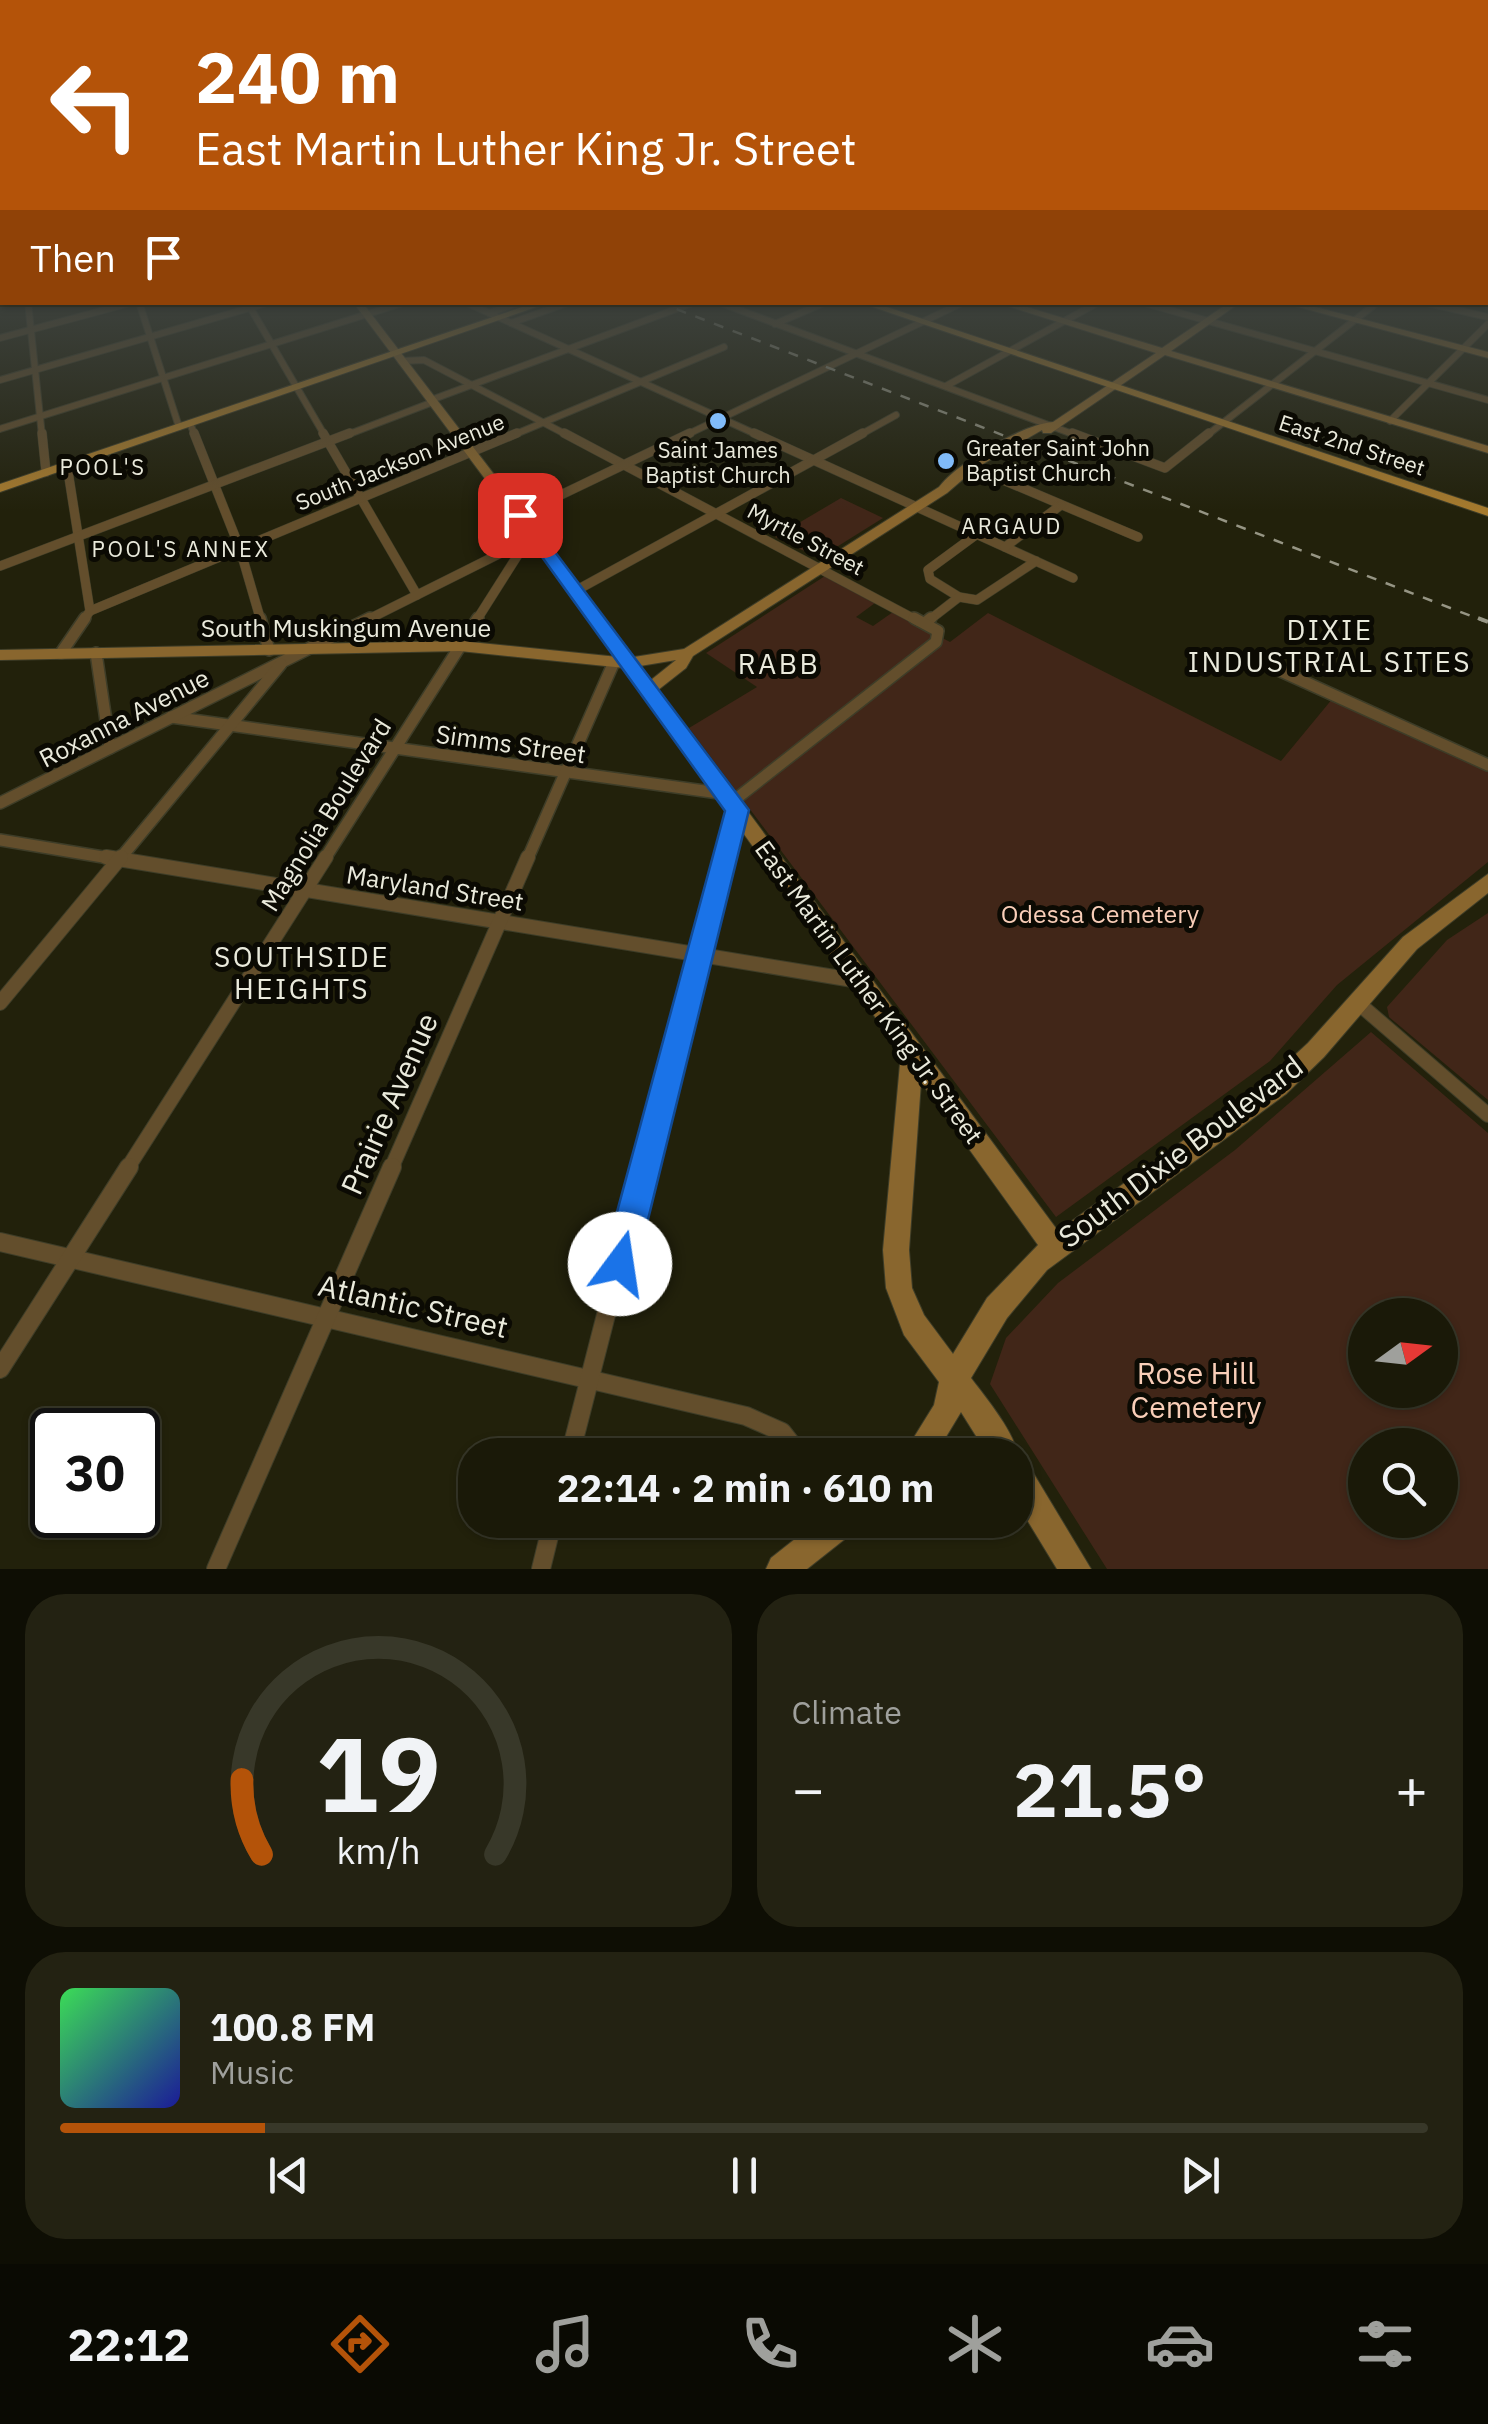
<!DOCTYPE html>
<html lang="en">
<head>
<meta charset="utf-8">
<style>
  body { margin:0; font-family:"IBM Plex Sans",sans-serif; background:#232212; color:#f1f3f6; height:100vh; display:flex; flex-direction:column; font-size:38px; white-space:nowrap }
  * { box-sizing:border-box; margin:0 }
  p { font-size:32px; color:#9fa09c }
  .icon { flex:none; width:55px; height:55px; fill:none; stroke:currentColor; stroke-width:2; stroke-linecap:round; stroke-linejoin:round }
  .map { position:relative; height:1569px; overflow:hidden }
  .sheet { display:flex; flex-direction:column; gap:25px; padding:25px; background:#0e0e04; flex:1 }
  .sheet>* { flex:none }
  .hud { position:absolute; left:0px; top:0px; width:1490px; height:305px; box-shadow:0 2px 8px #0004,0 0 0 2px #383829; background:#b45309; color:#fff; overflow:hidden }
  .needle { width:65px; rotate:75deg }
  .fabs { position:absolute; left:1348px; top:1298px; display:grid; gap:20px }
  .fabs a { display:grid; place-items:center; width:110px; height:110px; border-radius:50%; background:#1a1908; box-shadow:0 2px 8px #0004,0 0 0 2px #383829; font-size:50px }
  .speed { position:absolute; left:30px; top:1408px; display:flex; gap:20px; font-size:50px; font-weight:700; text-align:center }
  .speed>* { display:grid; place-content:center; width:130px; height:130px; border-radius:50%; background:#1a1908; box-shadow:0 2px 8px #0004,0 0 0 2px #383829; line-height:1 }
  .speed .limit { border:5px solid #111; border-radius:15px; background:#fff; color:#111 }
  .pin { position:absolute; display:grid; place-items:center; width:85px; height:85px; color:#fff; margin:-42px; border-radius:20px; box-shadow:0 5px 15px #0006 }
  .me { position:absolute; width:110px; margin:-55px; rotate:14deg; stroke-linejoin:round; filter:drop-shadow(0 0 8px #0008) }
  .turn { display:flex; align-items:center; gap:35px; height:210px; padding:0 30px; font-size:45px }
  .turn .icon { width:130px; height:130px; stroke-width:2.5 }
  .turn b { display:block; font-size:70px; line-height:85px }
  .then { display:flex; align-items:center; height:95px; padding:0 30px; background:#0003; gap:20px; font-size:38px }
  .big { font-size:75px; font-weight:700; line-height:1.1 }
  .sheet .tile { flex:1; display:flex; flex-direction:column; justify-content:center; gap:15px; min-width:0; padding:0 35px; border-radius:40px; background:#232212 }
  .sheet .dial { align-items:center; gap:0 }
  .dial svg { height:260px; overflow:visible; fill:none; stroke:#383829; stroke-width:7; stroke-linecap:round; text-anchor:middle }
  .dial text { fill:#f1f3f6; stroke:none }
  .song { display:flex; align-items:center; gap:30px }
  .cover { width:120px; height:120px; border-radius:15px; background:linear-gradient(135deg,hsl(130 70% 55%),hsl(240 70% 35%)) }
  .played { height:10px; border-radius:5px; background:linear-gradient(90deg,#b45309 15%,#383829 15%) }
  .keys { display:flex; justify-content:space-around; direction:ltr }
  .heat { display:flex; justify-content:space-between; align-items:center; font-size:55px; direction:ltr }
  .sheet .tiles { flex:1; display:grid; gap:25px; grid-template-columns:1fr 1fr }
  .tile:last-child { grid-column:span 2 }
  .trip { position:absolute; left:458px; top:1438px; width:575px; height:100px; border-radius:40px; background:#1a1908; box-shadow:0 2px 8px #0004,0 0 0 2px #383829; font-weight:700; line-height:100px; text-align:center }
  .menu { display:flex; height:160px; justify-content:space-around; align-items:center; background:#0a0a03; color:#9fa09c }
  .menu .icon { width:70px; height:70px }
  .menu .current { color:#b45309 }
  .menu b { font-size:45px; color:#f1f3f6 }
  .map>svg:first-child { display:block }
  .green { fill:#412618; fill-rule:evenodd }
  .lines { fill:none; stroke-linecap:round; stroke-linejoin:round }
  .street-far4-casing { stroke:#3e3d28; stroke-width:8 }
  .street-far3-casing { stroke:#3e3d28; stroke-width:10 }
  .street-far2-casing { stroke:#3e3d28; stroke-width:14 }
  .street-far1-casing { stroke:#3e3d28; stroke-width:16 }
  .street-casing { stroke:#3e3d28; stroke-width:20 }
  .secondary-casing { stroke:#3e3d28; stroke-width:2 }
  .primary-casing { stroke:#3e3d28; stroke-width:2 }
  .street-far4 { stroke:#634e2c; stroke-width:6 }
  .street-far3 { stroke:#634e2c; stroke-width:9 }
  .street-far2 { stroke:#634e2c; stroke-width:11 }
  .street-far1 { stroke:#634e2c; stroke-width:14 }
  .street { stroke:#634e2c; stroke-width:18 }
  .secondary { fill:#89662e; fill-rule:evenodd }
  .primary { fill:#a67a2d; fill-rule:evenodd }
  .rail-far1 { stroke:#969584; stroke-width:2.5; stroke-dasharray:10 10; stroke-linecap:butt }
  .rail { stroke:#969584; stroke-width:4; stroke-dasharray:16 16; stroke-linecap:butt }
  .route { fill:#1a73e8; stroke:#114b97; stroke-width:2.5 }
  .poi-dot { fill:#81bcfa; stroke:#0b0a03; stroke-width:4 }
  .labels { text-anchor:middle; stroke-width:10; stroke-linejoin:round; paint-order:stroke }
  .far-street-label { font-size:22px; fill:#eaeadc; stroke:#0b0a03 }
  .far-poi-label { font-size:22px; fill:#eaeadc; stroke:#0b0a03; text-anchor:start }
  .far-neighbourhood-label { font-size:22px; letter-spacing:2.5px; fill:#eaeadc; stroke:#0b0a03 }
  .street-label { font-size:25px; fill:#eaeadc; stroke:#0b0a03 }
  .park-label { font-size:25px; fill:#f9ceb8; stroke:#0b0a03 }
  .neighbourhood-label { font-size:28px; letter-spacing:2.5px; fill:#eaeadc; stroke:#0b0a03 }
  .near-street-label { font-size:30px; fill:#eaeadc; stroke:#0b0a03 }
  .near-park-label { font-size:30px; fill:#f9ceb8; stroke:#0b0a03 }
</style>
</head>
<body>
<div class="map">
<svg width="1488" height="1569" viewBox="0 0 1488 1569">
  <rect width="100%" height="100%" fill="#22210b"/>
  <!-- green -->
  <g class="green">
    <polygon points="841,498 883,518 819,558 775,537"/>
    <polygon points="825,576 875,603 856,617 873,626 893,612 950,642 988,613 1281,761 1333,698 1488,770 1488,862 1337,985 1270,1061 1056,1217 689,728 757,687 706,653"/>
    <polygon points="1488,913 1488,1100 1389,1017 1387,1007 1447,940"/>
    <path d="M 1371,1032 L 1488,1133 L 1488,1569 L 1107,1569 L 990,1384 L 1006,1338 L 1058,1283 L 1235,1150 ZM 1440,1315 L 1440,1390 L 1365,1390 L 1365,1315 ZM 1440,1445 L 1440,1520 L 1365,1520 L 1365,1445 Z"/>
  </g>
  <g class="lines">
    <!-- street-far4 casing -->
    <g class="street-far4-casing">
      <g id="street-far4">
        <polyline points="28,302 42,436"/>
        <polyline points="139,302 179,427"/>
        <polyline points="247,302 325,436"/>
        <polyline points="465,302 760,436"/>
        <polyline points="718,302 1078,436"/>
        <polyline points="1141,302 1488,400"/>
        <polyline points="1423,302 1488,317"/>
        <polyline points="489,313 521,302"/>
        <polyline points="511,323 570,302"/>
        <polyline points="775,324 826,302"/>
        <polyline points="0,338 134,302"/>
        <polyline points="401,361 424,360 569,436"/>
        <polyline points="0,380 270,302"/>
        <polyline points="946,386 1099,302"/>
        <polyline points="431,400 695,302"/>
        <polyline points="1390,421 1488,324"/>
        <polyline points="190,423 195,436"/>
        <polyline points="0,429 406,302"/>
        <polyline points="344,436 433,402"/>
        <polyline points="511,436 724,347"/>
        <polyline points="684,436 964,302"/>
        <polyline points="858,436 896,415"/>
        <polyline points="1206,436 1378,302"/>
      </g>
    </g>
    <!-- street-far3 casing -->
    <g class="street-far3-casing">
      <g id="street-far3">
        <polyline points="42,433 46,472"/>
        <polyline points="194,433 240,549 261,621"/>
        <polyline points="323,433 417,595"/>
        <polyline points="564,433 918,621"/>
        <polyline points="754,433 1073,578"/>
        <polyline points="1072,433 1165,468 1209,433"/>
        <polyline points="67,465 90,611 83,621"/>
        <polyline points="970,466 1138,537"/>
        <polyline points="519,515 690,433"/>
        <polyline points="977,534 928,570 930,579 959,597 977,600 1036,561"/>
        <polyline points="1005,547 1061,505"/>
        <polyline points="0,566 350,433"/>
        <polyline points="577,590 863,433"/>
        <polyline points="90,611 517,433"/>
        <polyline points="365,621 527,540"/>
        <polyline points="476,621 528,539"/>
        <polyline points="928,621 959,597"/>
      </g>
    </g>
    <!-- street-far2 casing -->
    <g class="street-far2-casing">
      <g id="street-far2">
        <polyline points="260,618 269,650"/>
        <polyline points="926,622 931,618"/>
        <polyline points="61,653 85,618"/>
        <polyline points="96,653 110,748"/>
        <polyline points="1254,659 1488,765"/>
        <polyline points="171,717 726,794"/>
        <polyline points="732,802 936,642 938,631 914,618"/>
        <polyline points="0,803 370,618"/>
        <polyline points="0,840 121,860"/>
        <polyline points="119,860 281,664"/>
        <polyline points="324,860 478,618"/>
        <polyline points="527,860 614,662"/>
        <polyline points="724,860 737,809"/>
      </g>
    </g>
    <!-- street-far1 casing -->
    <g class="street-far1-casing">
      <g id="street-far1">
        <polyline points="106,857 859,981"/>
        <polyline points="1357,1002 1488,1115"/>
        <polyline points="0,1003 121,857"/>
        <polyline points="127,1169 326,857"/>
        <polyline points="391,1169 528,857"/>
        <polyline points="644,1169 725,857"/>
      </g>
    </g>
    <!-- street casing -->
    <g class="street-casing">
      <g id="street">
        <polyline points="0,1242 746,1416 782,1432 800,1455"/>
        <polyline points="0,1369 129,1167"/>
        <polyline points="570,1455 644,1167"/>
        <polyline points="216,1569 392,1167"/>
        <polyline points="541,1569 553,1520"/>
      </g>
    </g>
    <!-- secondary casing -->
    <g class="secondary-casing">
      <g id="secondary">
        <path d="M 353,302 L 362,302 L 634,657 L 684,649 L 939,487 C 957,463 1023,424 1053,422 L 1156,353 L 995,302 L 1010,302 L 1162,348 L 1230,302 L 1241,302 L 1171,351 L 1488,446 L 1488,453 L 1165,355 L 1051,433 L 1043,433 L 1042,430 L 976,468 L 947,493 L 693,656 L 686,668 L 658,690 L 1058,1231 L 1270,1078 L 1308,1043 L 1403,937 L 1488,874 L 1488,893 L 1417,949 L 1324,1057 L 1286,1094 L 1047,1270 L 1007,1318 L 971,1378 C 986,1398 1017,1435 1018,1458 L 1026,1461 L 1091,1569 L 1057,1569 L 1015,1500 L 1015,1455 L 988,1455 L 961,1412 L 935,1455 L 903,1455 L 934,1405 L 939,1382 L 904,1335 L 886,1288 L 883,1250 L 901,1053 L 625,668 L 460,651 L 0,660 L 0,650 L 460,641 L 618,657 ZM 676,660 L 651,680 L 640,666 ZM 921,1082 L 1038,1245 L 987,1298 L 953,1354 L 924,1315 L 912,1288 L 909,1250 Z"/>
        <polygon points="1280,302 1296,302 1488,352 1488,358"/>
        <polygon points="819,1520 859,1520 855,1531 807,1569 766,1569 771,1558"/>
      </g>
    </g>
    <!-- primary casing -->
    <g class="primary-casing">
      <g id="primary">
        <polygon points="537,302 551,302 0,492 0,484"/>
        <polygon points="858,302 872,302 1488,508 1488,516"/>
      </g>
    </g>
    <!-- street-far4 -->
    <use href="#street-far4" class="street-far4"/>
    <!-- street-far3 -->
    <use href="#street-far3" class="street-far3"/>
    <!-- street-far2 -->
    <use href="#street-far2" class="street-far2"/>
    <!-- street-far1 -->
    <use href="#street-far1" class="street-far1"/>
    <!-- street -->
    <use href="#street" class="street"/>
    <!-- secondary -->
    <use href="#secondary" class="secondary"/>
    <!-- primary -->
    <use href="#primary" class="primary"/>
    <!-- rail-far1 -->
    <polyline class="rail-far1" points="658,302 1484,621"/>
    <!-- rail -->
    <polyline class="rail" points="1478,618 1488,622"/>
  </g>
  <!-- sky -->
  <linearGradient id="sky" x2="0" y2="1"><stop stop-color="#131206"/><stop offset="0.57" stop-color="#3e433f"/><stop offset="1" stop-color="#3e433f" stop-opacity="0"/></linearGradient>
  <rect width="1488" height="511" fill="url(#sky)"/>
  <!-- route -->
  <polygon class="route" points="514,512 525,512 749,810 637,1264 632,1275 620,1280 608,1275 603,1264 725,811 514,518"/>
  <!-- markers -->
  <g class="poi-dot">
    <circle cx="718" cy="421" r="10"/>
    <circle cx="946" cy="461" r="10"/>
  </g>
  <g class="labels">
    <!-- far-street labels -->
    <g class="far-street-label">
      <text transform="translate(1352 445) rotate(18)" y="8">East 2nd Street</text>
      <text transform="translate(400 462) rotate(-22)" y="8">South Jackson Avenue</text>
      <text transform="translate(806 539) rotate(28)" y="8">Myrtle Street</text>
    </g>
    <!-- far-poi labels -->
    <g class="far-poi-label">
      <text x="966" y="456">Greater Saint John<tspan x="966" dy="25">Baptist Church</tspan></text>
      <text x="718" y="458" text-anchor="middle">Saint James<tspan x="718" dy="25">Baptist Church</tspan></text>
    </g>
    <!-- far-neighbourhood labels -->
    <g class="far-neighbourhood-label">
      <text x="103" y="475">POOL'S</text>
      <text x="1012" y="534">ARGAUD</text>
      <text x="181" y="557">POOL'S ANNEX</text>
    </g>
    <!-- street labels -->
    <g class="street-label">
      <text x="346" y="637">South Muskingum Avenue</text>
      <text transform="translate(124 718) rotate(-27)" y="9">Roxanna Avenue</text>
      <text transform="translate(511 744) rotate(8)" y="9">Simms Street</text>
      <text transform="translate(326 815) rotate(-58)" y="9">Magnolia Boulevard</text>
      <text transform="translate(435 888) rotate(9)" y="9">Maryland Street</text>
      <text transform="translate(869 992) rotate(54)" y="9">East Martin Luther King Jr. Street</text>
    </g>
    <!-- park labels -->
    <g class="park-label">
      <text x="1100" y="923">Odessa Cemetery</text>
    </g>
    <!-- neighbourhood labels -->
    <g class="neighbourhood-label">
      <text x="1330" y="640">DIXIE<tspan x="1330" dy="32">INDUSTRIAL SITES</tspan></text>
      <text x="779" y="674">RABB</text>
      <text x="302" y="967">SOUTHSIDE<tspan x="302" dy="32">HEIGHTS</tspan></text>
    </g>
    <!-- near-street labels -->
    <g class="near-street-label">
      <text transform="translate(390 1104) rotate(-66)" y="10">Prairie Avenue</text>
      <text transform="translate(1181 1152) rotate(-37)" y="10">South Dixie Boulevard</text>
      <text transform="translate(413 1307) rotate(13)" y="10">Atlantic Street</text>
    </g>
    <!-- near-park labels -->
    <g class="near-park-label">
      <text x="1196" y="1384">Rose Hill<tspan x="1196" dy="34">Cemetery</tspan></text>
    </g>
  </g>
</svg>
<div class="fabs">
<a><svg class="needle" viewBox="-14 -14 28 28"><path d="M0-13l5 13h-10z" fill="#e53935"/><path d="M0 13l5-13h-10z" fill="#9fa09c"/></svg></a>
<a><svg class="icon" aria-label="search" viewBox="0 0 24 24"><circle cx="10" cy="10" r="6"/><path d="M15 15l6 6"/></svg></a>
</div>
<div class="speed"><div class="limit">30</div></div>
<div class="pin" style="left:520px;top:515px;background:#d93025"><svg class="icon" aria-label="arrive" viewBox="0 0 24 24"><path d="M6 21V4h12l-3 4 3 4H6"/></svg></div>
<svg class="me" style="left:620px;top:1264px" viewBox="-20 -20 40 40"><circle r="19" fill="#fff"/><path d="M0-13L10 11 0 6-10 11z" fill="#1a73e8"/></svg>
<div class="trip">22:14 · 2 min · 610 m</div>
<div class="hud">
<div class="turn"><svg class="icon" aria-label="left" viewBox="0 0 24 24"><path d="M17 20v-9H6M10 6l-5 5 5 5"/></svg><div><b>240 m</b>East Martin Luther King Jr. Street</div></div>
<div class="then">Then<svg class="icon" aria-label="arrive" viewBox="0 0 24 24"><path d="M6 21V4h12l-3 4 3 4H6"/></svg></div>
</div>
</div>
<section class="sheet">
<div class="tiles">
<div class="tile dial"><svg viewBox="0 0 100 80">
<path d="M14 69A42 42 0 1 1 86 69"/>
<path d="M14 69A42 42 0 0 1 8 46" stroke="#b45309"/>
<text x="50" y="56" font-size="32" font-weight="700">19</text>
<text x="50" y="72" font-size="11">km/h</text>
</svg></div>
<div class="tile"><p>Climate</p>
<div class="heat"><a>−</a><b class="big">21.5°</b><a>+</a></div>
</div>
<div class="tile">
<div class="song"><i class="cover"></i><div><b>100.8 FM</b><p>Music</p></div></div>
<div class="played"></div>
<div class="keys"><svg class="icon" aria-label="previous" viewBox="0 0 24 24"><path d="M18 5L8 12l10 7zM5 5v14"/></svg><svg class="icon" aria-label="pause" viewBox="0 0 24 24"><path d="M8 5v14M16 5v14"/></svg><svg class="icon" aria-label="next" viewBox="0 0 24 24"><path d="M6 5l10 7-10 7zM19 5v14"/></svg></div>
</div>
</div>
</section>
<nav class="menu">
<b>22:12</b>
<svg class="icon current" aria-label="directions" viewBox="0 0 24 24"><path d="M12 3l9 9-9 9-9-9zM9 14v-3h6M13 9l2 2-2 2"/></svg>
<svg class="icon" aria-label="music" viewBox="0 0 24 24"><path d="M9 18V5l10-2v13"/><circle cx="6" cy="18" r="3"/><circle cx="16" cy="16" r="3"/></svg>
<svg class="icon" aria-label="phone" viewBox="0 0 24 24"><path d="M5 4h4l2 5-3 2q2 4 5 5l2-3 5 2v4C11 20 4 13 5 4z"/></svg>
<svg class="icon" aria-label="climate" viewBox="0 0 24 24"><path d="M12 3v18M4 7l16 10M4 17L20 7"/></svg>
<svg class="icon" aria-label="car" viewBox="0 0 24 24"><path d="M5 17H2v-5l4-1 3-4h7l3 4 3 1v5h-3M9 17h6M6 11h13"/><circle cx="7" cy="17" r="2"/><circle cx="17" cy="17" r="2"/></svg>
<svg class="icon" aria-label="filters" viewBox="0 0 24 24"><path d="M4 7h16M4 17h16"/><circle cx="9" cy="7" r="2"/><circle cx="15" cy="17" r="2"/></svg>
</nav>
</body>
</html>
